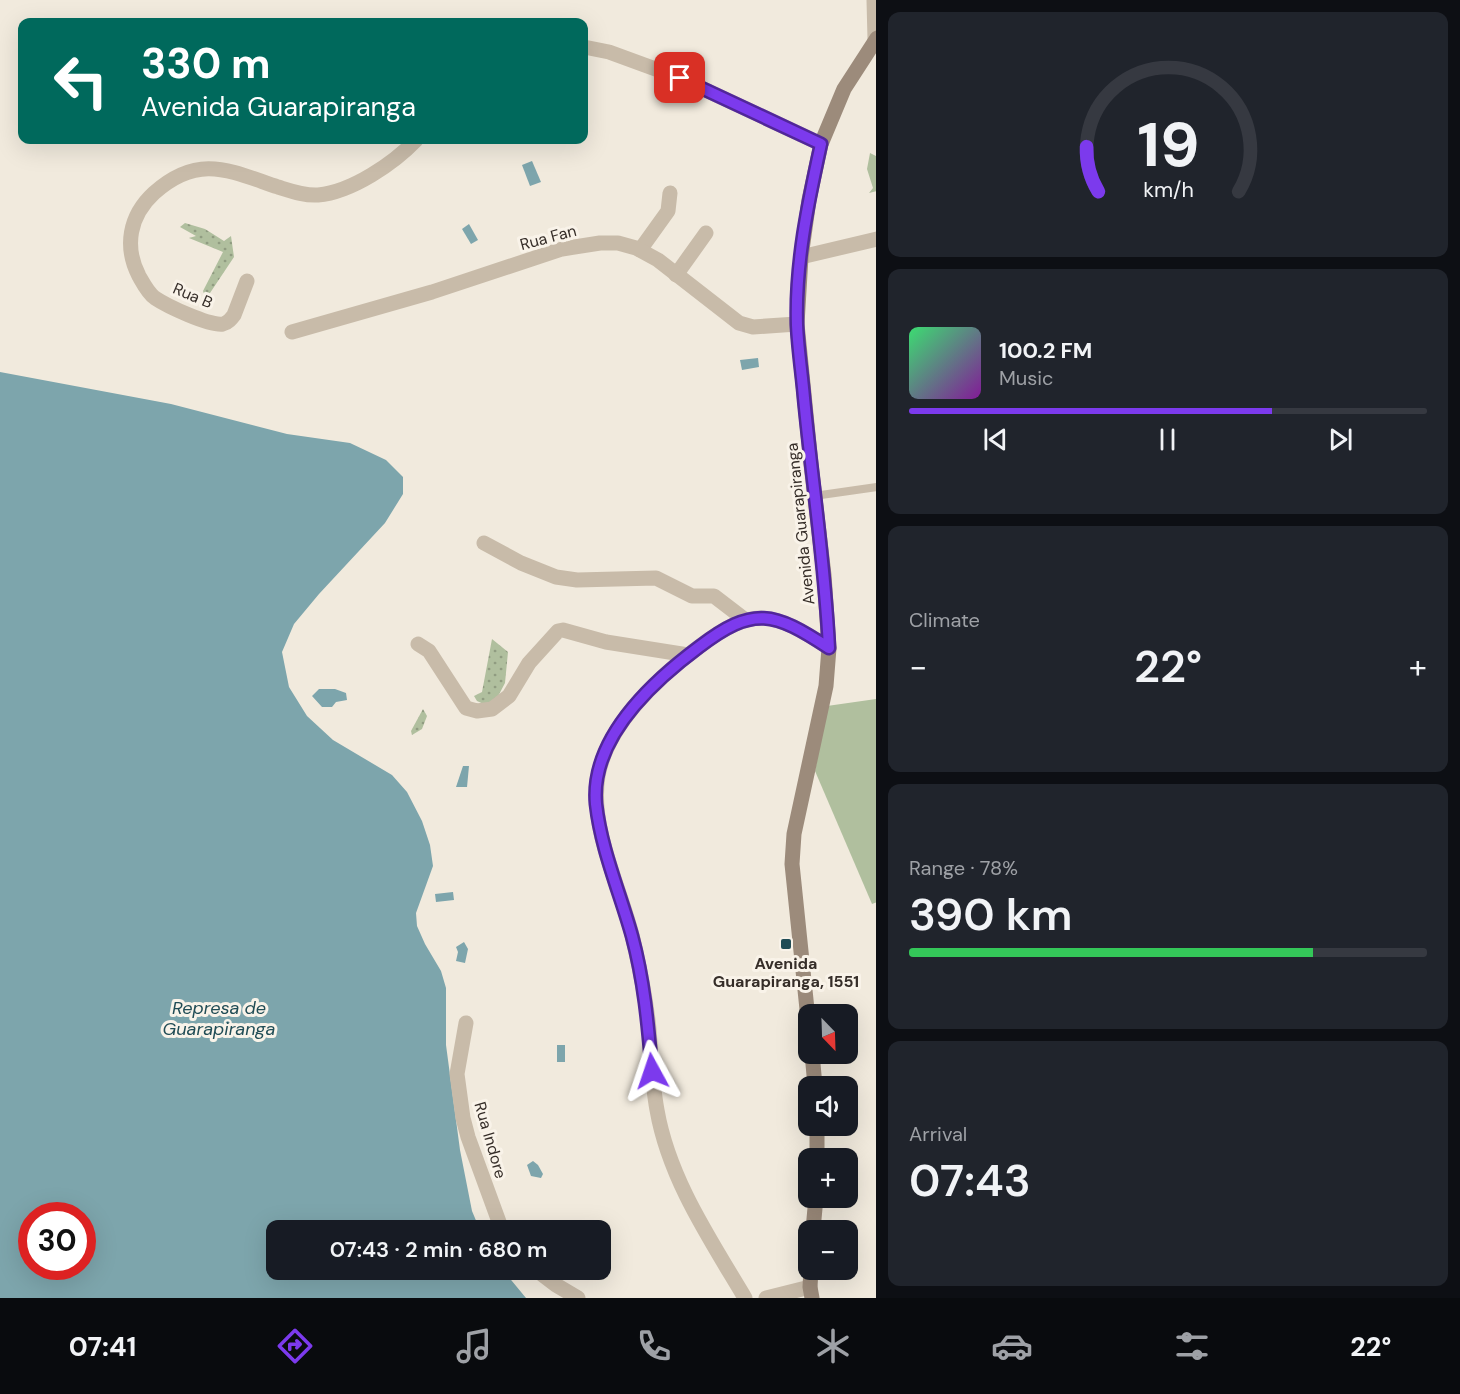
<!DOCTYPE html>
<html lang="en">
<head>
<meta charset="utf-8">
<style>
  body { margin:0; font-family:"DM Sans",sans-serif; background:#20242c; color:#f1f3f6; height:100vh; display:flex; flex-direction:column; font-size:22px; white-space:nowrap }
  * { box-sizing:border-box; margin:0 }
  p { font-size:20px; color:#9ea1a6 }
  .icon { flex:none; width:33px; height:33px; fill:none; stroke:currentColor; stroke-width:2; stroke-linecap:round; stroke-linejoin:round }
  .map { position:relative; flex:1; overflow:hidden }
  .sheet { display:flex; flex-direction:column; gap:12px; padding:12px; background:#0d0f14; width:584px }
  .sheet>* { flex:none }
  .guide { position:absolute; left:18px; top:18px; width:570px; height:126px; border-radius:12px; box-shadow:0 6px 24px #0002; background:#00695c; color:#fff; overflow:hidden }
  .needle { width:39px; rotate:157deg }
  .fabs { position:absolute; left:798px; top:1004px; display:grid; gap:12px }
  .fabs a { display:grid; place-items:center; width:60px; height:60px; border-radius:12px; background:#171b24; box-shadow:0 6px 24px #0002; font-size:30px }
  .speed { position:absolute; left:18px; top:1202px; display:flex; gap:12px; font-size:30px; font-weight:700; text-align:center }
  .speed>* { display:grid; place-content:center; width:78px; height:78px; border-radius:50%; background:#171b24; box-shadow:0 6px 24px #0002; line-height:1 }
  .speed .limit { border:9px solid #d22; background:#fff; color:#111 }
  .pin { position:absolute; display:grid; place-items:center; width:51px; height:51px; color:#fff; margin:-26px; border-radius:12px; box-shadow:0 3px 9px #0006 }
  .me { position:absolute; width:66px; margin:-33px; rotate:355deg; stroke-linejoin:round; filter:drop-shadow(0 0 4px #0008) }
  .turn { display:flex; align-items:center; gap:21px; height:126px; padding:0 24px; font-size:27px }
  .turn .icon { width:78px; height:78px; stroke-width:2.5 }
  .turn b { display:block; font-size:42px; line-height:51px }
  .big { font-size:45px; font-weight:600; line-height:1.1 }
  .sheet .tile { flex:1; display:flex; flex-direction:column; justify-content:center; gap:9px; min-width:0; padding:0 21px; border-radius:12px; background:#20242c }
  .sheet .dial { align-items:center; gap:0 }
  .dial svg { height:156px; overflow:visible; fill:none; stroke:#363941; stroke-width:7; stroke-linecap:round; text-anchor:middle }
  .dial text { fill:#f1f3f6; stroke:none }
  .song { display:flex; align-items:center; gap:18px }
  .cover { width:72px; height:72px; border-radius:9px; background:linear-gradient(135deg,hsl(140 70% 55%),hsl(290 70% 35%)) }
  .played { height:6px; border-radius:3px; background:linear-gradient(90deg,#7c3aed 70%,#363941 70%) }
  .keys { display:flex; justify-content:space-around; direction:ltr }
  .heat { display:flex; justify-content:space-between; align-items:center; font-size:33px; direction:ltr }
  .charge { height:9px; border-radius:4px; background:linear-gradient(90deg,#34c759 78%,#363941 0) }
  .trip { position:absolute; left:266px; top:1220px; width:345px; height:60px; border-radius:12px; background:#171b24; box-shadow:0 6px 24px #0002; font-weight:600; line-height:60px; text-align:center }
  .menu { display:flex; height:96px; justify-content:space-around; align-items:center; background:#090b0e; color:#9ea1a6 }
  .menu .icon { width:42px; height:42px }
  .menu .current { color:#7c3aed }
  .menu b { font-size:27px; color:#f1f3f6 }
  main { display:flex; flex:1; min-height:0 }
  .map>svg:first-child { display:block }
  .grass { fill:url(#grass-dots) }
  .park { fill:#b0bf9e }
  .water { fill:#7da5ac; fill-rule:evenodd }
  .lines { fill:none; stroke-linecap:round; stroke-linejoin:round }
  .lane { stroke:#c8bba9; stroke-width:8 }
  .street { stroke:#c8bba9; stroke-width:15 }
  .secondary { stroke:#9c8b7b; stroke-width:15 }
  .route-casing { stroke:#51269a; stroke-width:15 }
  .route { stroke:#7c3aed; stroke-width:10 }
  .poi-dot { fill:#204c55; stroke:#f9f3e9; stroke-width:2 }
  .labels { text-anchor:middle; stroke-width:6; stroke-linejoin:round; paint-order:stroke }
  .street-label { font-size:16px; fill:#362e29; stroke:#f9f3e9 }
  .poi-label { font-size:16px; font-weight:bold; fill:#362e29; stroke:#f9f3e9 }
  .water-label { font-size:18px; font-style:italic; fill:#204c55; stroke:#f9f3e9 }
</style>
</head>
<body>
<main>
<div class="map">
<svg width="877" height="1298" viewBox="0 0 877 1298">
  <defs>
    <pattern id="grass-dots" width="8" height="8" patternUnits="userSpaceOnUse" patternTransform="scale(1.5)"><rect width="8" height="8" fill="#b0bf9e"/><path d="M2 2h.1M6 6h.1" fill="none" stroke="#909c81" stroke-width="1.8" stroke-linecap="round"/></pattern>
  </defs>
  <rect width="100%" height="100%" fill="#f1eadd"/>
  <!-- grass -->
  <g class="grass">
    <polygon points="185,223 205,229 224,241 231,236 234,257 206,299 203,291 223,252 189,238 196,236 180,227"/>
    <polygon points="492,639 508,652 505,683 495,702 486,705 477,701 474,696 482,692"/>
    <polygon points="423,709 427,716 422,729 412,735 411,731"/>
  </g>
  <!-- park -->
  <g class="park">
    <polygon points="870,153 876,156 877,191 869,193 873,188 867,169"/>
    <polygon points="876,699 877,902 872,904 815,771 827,706"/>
  </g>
  <!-- water -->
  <g class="water">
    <polygon points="532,161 541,182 530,186 522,165"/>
    <polygon points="469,224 478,240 471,244 462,229"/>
    <polygon points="758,358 759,367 742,370 740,360"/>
    <path d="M 0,372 L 171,404 L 287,434 L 350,443 L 386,460 L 403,477 L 403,494 L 385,523 L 319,594 L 294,624 L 282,652 L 289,687 L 307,716 L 333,740 L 392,775 L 407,792 L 422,821 L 430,845 L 433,866 L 416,913 L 417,926 L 425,944 L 441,971 L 446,988 L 446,1045 L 460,1150 L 472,1211 L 480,1230 L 276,1230 L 276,1269 L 502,1269 L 526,1298 L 0,1298 ZM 32,1215 L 82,1215 L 82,1266 L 32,1266 Z"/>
    <polygon points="319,689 335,689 346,693 347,700 336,702 332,707 322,707 312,696"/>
    <polygon points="463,766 469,766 467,787 456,787"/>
    <polygon points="453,892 454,900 436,902 435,894"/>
    <polygon points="464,942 468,949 465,963 456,961 458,952 456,947"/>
    <rect x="557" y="1045" width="8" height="17"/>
    <polygon points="533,1161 538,1165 543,1174 541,1178 531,1176 527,1165"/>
  </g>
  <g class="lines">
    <!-- lane -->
    <polyline class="lane" points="814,496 877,487"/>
    <!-- street -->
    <g class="street">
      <polyline points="874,0 875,39"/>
      <polyline points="584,47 609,52 680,78 821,144"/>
      <polyline points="640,250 668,211 670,193"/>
      <polyline points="801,257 877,239"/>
      <polyline points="676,275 706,233"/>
      <path d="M 247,281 L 234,315 C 231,319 228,323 223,324 C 209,326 167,306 155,298 C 148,293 143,283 139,276 C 124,247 129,216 154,193 C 199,153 230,171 278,187 C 291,191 305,196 318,195 C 352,192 394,163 416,140"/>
      <polyline points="292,332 432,292 562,249 600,243 618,243 636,248 658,260 739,323 753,327 797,324"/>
      <polyline points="484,543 521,563 556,577 577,580 656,578 692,596 714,596 744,619"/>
      <polyline points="418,644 429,651 466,708 477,711 492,709 509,696 529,663 558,631 563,630 606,642 688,655"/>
      <polyline points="466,1023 457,1074 463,1118 468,1137 502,1230"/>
      <polyline points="535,1269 556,1285 578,1298"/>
      <path d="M 745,1298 C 710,1239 669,1179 657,1110 C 652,1083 651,1056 649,1029 C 646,999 640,969 633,939 C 621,888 589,829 598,776 C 607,726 656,679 696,649 C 753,606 771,610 829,648"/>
      <polyline points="766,1298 810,1287"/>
    </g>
    <!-- secondary -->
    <g class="secondary">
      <polyline points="808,1019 792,864 794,834 826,686 829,648 824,575 811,464 797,324 801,257 809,200 821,144 844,89 877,38"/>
      <polyline points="812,1053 815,1086"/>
      <polyline points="817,1125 817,1158"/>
      <polyline points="813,1230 816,1197"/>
      <polyline points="811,1269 810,1287 812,1298"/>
    </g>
  </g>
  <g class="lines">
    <!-- route casing -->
    <g class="route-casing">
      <path id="route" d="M 652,1071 C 648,1025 644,980 632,936 C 620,893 601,849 596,804 C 590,739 652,682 699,647 C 754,605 774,612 829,648 C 825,564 812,481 804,398 C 802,374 798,349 797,325 C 795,264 808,203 821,144 L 680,78"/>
    </g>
    <!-- route -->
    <use href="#route" class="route"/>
  </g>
  <!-- markers -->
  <rect class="poi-dot" x="780" y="938" width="12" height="12" rx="3"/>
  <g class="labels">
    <!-- street labels -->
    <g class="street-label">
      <text transform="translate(548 237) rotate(-15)" y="6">Rua Fan</text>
      <text transform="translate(193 295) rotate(23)" y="6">Rua B</text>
      <text transform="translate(800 524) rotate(-96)" y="6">Avenida Guarapiranga</text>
      <text transform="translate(491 1140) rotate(74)" y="6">Rua Indore</text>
    </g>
    <!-- poi labels -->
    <g class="poi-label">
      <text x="786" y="969">Avenida<tspan x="786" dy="18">Guarapiranga, 1551</tspan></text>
    </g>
    <!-- water labels -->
    <g class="water-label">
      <text x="219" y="1014">Represa de<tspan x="219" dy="21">Guarapiranga</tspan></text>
    </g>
  </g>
</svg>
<div class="fabs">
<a><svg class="needle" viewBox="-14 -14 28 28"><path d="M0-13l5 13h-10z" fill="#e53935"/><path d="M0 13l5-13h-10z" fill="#9ea1a6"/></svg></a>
<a><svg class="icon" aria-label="sound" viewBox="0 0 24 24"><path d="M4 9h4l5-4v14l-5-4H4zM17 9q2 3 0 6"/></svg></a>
<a>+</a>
<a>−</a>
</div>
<div class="speed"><div class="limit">30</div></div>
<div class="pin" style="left:680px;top:78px;background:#d93025"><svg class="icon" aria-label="arrive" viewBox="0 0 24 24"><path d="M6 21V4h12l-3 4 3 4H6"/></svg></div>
<svg class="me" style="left:652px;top:1071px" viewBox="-20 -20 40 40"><path d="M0-17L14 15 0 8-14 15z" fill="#7c3aed" stroke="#fff" stroke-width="4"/></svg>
<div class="trip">07:43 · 2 min · 680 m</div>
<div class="guide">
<div class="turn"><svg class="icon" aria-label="left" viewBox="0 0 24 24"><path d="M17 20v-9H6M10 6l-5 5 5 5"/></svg><div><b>330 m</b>Avenida Guarapiranga</div></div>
</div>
</div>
<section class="sheet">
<div class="tile dial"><svg viewBox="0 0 100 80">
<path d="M14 69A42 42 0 1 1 86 69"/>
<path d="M14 69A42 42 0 0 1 8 46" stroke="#7c3aed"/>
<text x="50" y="56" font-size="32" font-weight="700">19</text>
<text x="50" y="72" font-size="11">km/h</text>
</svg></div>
<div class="tile">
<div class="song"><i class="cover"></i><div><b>100.2 FM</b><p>Music</p></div></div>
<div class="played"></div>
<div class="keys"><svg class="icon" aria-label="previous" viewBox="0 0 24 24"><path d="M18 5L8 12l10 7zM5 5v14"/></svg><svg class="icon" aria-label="pause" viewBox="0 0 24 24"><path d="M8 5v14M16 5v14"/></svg><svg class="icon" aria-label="next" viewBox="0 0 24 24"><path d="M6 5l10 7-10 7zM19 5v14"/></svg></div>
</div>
<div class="tile"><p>Climate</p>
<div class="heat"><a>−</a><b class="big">22°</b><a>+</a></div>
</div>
<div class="tile"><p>Range · 78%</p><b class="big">390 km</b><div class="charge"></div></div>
<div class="tile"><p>Arrival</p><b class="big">07:43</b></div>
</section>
</main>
<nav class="menu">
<b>07:41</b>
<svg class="icon current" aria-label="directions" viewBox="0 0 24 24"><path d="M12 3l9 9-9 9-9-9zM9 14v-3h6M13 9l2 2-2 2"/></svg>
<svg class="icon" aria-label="music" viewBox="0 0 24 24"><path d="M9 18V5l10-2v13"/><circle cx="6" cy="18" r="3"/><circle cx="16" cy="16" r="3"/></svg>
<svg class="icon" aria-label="phone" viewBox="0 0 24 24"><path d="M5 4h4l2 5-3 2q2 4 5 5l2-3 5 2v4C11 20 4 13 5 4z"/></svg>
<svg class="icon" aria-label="climate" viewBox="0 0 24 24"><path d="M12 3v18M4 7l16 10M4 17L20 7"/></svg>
<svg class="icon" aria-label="car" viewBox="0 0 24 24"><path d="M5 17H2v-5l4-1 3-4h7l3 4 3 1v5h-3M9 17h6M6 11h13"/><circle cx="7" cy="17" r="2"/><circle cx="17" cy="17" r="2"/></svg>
<svg class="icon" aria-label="filters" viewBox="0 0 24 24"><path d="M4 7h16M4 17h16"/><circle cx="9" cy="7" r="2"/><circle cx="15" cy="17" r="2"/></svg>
<b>22°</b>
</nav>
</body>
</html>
